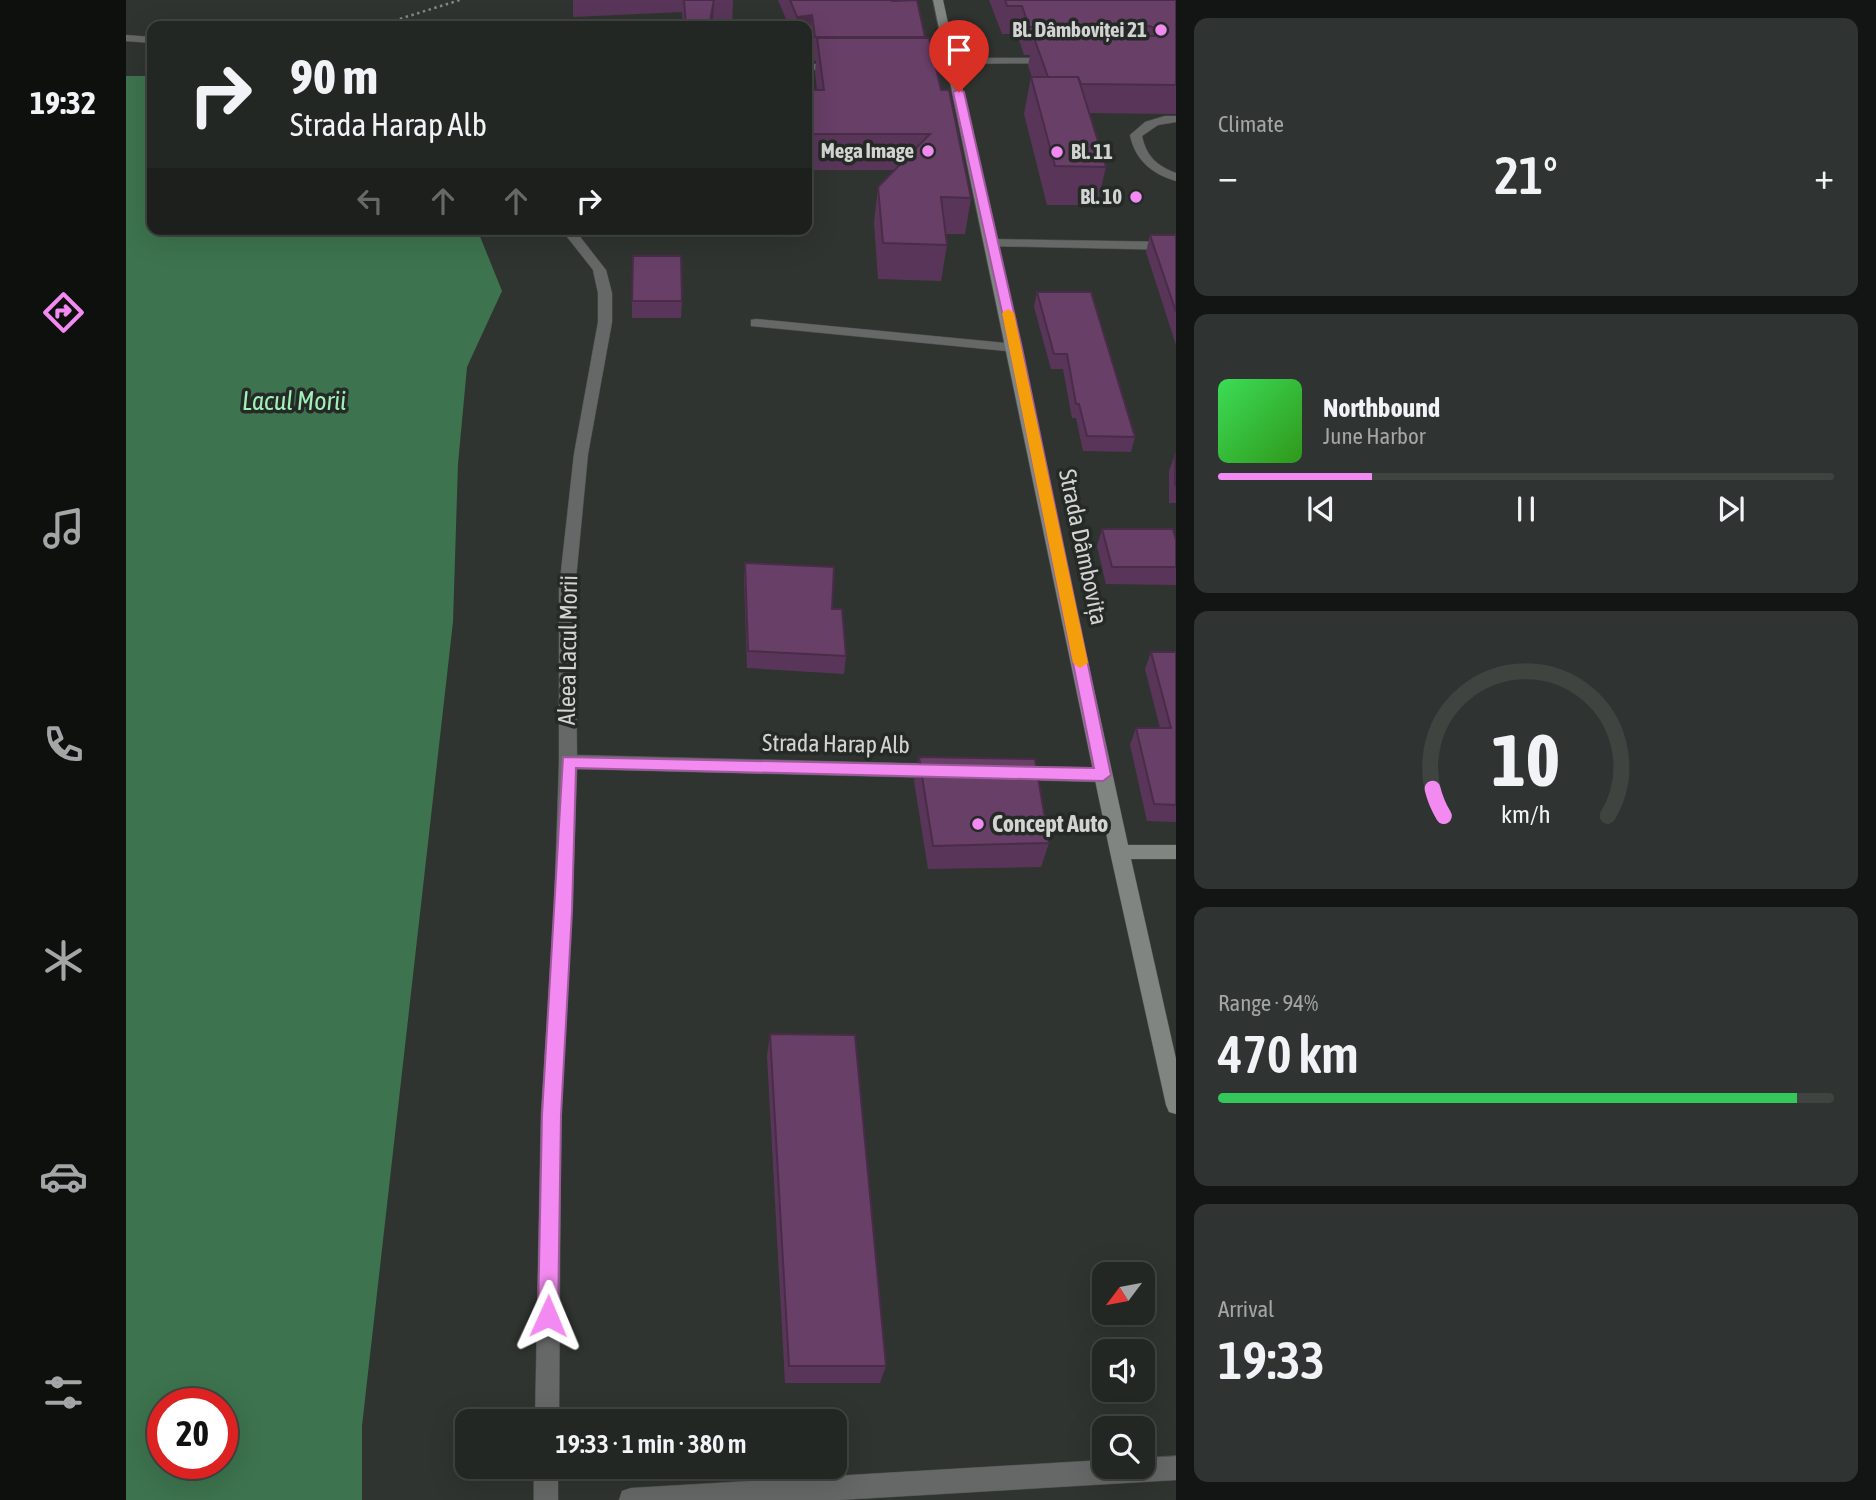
<!DOCTYPE html>
<html lang="en">
<head>
<meta charset="utf-8">
<style>
  body { margin:0; font-family:"Asap Condensed",sans-serif; background:#2f3331; color:#f1f3f6; height:100vh; display:flex; flex-direction:column; font-size:26px; white-space:nowrap }
  * { box-sizing:border-box; margin:0 }
  p { font-size:23px; color:#a3a5a6 }
  .icon { flex:none; width:38px; height:38px; fill:none; stroke:currentColor; stroke-width:2; stroke-linecap:round; stroke-linejoin:round }
  .map { position:relative; flex:1; overflow:hidden }
  .side { display:flex; flex-direction:column; gap:18px; padding:18px; background:#131514; width:700px }
  .side>* { flex:none }
  .guide { position:absolute; left:21px; top:21px; width:665px; height:214px; border-radius:14px; box-shadow:0 7px 28px #0002,0 0 0 2px #404441; background:#232724; color:#f1f3f6; overflow:hidden }
  .needle { width:46px; rotate:238deg }
  .controls { position:absolute; left:966px; top:1262px; display:grid; gap:14px }
  .controls a { display:grid; place-items:center; width:63px; height:63px; border-radius:14px; background:#232724; box-shadow:0 7px 28px #0002,0 0 0 2px #404441; font-size:35px }
  .speed { position:absolute; left:21px; top:1388px; display:flex; gap:14px; font-size:35px; font-weight:700; text-align:center }
  .speed>* { display:grid; place-content:center; width:91px; height:91px; border-radius:50%; background:#232724; box-shadow:0 7px 28px #0002,0 0 0 2px #404441; line-height:1 }
  .speed .limit { border:10px solid #d22; background:#fff; color:#111 }
  .pin { position:absolute; display:grid; place-items:center; width:60px; height:60px; color:#fff; margin:-72px -30px; border-radius:50% 50% 50% 0; rotate:-45deg; box-shadow:0 0 7px #0007 }
  .pin .icon { rotate:45deg }
  .me { position:absolute; width:77px; margin:-38px; rotate:1deg; stroke-linejoin:round; filter:drop-shadow(0 0 5px #0008) }
  .turn { display:flex; align-items:center; gap:24px; height:147px; padding:0 28px; font-size:32px }
  .turn .icon { width:91px; height:91px; stroke-width:2.5 }
  .turn b { display:block; font-size:49px; line-height:60px }
  .lanes { display:flex; align-items:center; height:66px; padding:0 28px; background:#0003; justify-content:center; gap:35px; direction:ltr }
  .lanes .off { opacity:.35 }
  .big { font-size:52px; font-weight:600; line-height:1.1 }
  .side .card { flex:1; display:flex; flex-direction:column; justify-content:center; gap:10px; min-width:0; padding:0 24px; border-radius:14px; background:#2f3331 }
  .side .dial { align-items:center; gap:0 }
  .dial svg { height:182px; overflow:visible; fill:none; stroke:#404441; stroke-width:7; stroke-linecap:round; text-anchor:middle }
  .dial text { fill:#f1f3f6; stroke:none }
  .song { display:flex; align-items:center; gap:21px }
  .cover { width:84px; height:84px; border-radius:10px; background:linear-gradient(135deg,hsl(130 70% 55%),hsl(110 70% 35%)) }
  .played { height:7px; border-radius:4px; background:linear-gradient(90deg,#f38af1 25%,#404441 25%) }
  .keys { display:flex; justify-content:space-around; direction:ltr }
  .heat { display:flex; justify-content:space-between; align-items:center; font-size:38px; direction:ltr }
  .charge { height:10px; border-radius:5px; background:linear-gradient(90deg,#34c759 94%,#404441 0) }
  .trip { position:absolute; left:329px; top:1409px; width:392px; height:70px; border-radius:14px; background:#232724; box-shadow:0 7px 28px #0002,0 0 0 2px #404441; font-weight:600; line-height:70px; text-align:center }
  main { display:flex; flex:1; min-height:0 }
  .tab-bar { display:flex; flex-direction:column; width:126px; justify-content:space-around; align-items:center; background:#0e100e; color:#a3a5a6 }
  .tab-bar .icon { width:49px; height:49px }
  .tab-bar .active { color:#f38af1 }
  .tab-bar b { font-size:32px; color:#f1f3f6 }
  .map>svg:first-child { display:block }
  .water { fill:#3d734e; fill-rule:evenodd }
  .lines { fill:none; stroke-linecap:round; stroke-linejoin:round }
  .lane-casing { stroke:#4c514d; stroke-width:1 }
  .street-casing { stroke:#4c514d; stroke-width:1 }
  .secondary-casing { stroke:#4c514d; stroke-width:1 }
  .path { stroke:#848885; stroke-width:2.5; stroke-dasharray:2.5 3.5; stroke-linecap:butt }
  .lane { fill:#656866; fill-rule:evenodd }
  .street { fill:#656866; fill-rule:evenodd }
  .secondary { fill:#818582; fill-rule:evenodd }
  .wall { fill:#593659 }
  .shaded-wall { fill:#492c48 }
  .building { fill:#683f67; stroke:#492c48; stroke-width:2 }
  .route { fill:#f38af1; stroke:#9e5a9d; stroke-width:2 }
  .slow { fill:#f59e0b }
  .poi-dot { fill:#f38af1; stroke:#252a27; stroke-width:2.5 }
  .labels { text-anchor:middle; stroke-width:7; stroke-linejoin:round; paint-order:stroke }
  .far-poi-label { font-size:21px; font-weight:bold; fill:#d1d4d2; stroke:#252a27; text-anchor:end }
  .street-label { font-size:24px; fill:#d1d4d2; stroke:#252a27 }
  .poi-label { font-size:24px; font-weight:bold; fill:#d1d4d2; stroke:#252a27; text-anchor:start }
  .water-label { font-size:26px; font-style:italic; fill:#a0f0b7; stroke:#252a27 }
</style>
</head>
<body>
<main>
<nav class="tab-bar">
<b>19:32</b>
<svg class="icon active" aria-label="directions" viewBox="0 0 24 24"><path d="M12 3l9 9-9 9-9-9zM9 14v-3h6M13 9l2 2-2 2"/></svg>
<svg class="icon" aria-label="music" viewBox="0 0 24 24"><path d="M9 18V5l10-2v13"/><circle cx="6" cy="18" r="3"/><circle cx="16" cy="16" r="3"/></svg>
<svg class="icon" aria-label="phone" viewBox="0 0 24 24"><path d="M5 4h4l2 5-3 2q2 4 5 5l2-3 5 2v4C11 20 4 13 5 4z"/></svg>
<svg class="icon" aria-label="climate" viewBox="0 0 24 24"><path d="M12 3v18M4 7l16 10M4 17L20 7"/></svg>
<svg class="icon" aria-label="car" viewBox="0 0 24 24"><path d="M5 17H2v-5l4-1 3-4h7l3 4 3 1v5h-3M9 17h6M6 11h13"/><circle cx="7" cy="17" r="2"/><circle cx="17" cy="17" r="2"/></svg>
<svg class="icon" aria-label="filters" viewBox="0 0 24 24"><path d="M4 7h16M4 17h16"/><circle cx="9" cy="7" r="2"/><circle cx="15" cy="17" r="2"/></svg>
</nav>
<div class="map">
<svg width="1050" height="1500" viewBox="0 0 1050 1500">
  <rect width="100%" height="100%" fill="#2f3430"/>
  <!-- water -->
  <path class="water" d="M 0,76 L 26,76 L 26,229 L 351,229 L 376,291 L 341,367 L 332,464 L 327,622 L 236,1426 L 236,1500 L 0,1500 ZM 37,1404 L 96,1404 L 96,1463 L 37,1463 Z"/>
  <g class="lines">
    <!-- lane casing -->
    <g class="lane-casing">
      <g id="lane">
        <polygon points="0,35 26,37 26,43 0,41"/>
        <polygon points="926,58 932,61 930,63 826,64 820,61 826,58"/>
        <polygon points="681,64 712,64 718,67 712,70 681,70"/>
        <path d="M 1039,116 L 1050,116 L 1050,122 L 1032,125 L 1016,136 C 1020,156 1031,166 1050,173 L 1050,181 C 1026,174 1009,160 1004,135 L 1019,122 Z"/>
        <polygon points="435,229 448,229 480,270 486,293 486,322 462,454 449,589 451,755 813,764 819,766 822,771 819,776 813,778 451,769 446,911 435,1115 433,1421 409,1421 415,1115 428,911 433,762 433,589 448,454 472,322 472,293 467,270"/>
        <polygon points="890,766 977,768 983,770 986,775 983,780 977,782 890,780 884,778 881,773 884,768"/>
        <rect x="408" y="1466" width="24" height="34"/>
      </g>
    </g>
    <!-- street casing -->
    <g class="street-casing">
      <g id="street">
        <polygon points="866,239 1050,242 1050,250 861,246 861,240"/>
        <polygon points="630,319 890,344 897,348 890,352 625,326 625,320"/>
        <polygon points="1050,1456 1050,1480 713,1500 493,1500 496,1491 505,1488 978,1460 978,1466 1017,1466 1017,1458"/>
      </g>
    </g>
    <!-- secondary casing -->
    <g class="secondary-casing">
      <polygon id="secondary" points="807,0 817,0 1002,845 1050,845 1050,859 1005,859 1050,1059 1050,1114 1043,1112 1040,1105 984,852"/>
    </g>
    <!-- path -->
    <polyline class="path" points="251,26 334,0"/>
    <!-- lane -->
    <use href="#lane" class="lane"/>
    <!-- street -->
    <use href="#street" class="street"/>
    <!-- secondary -->
    <use href="#secondary" class="secondary"/>
  </g>
  <!-- wall -->
  <g class="wall">
    <polygon points="447,0 607,0 606,26 557,26 556,12 447,17"/>
    <polygon points="652,0 765,0 799,38 815,90 845,198 839,234 820,234 821,245 815,281 752,279 748,223 752,187 769,170 681,170 681,90 691,90 689,73 690,61 687,61 684,39 681,39 681,26 663,26"/>
    <polygon points="863,0 1050,0 1050,114 963,113 980,167 971,205 921,205 898,114 905,77 906,77 902,66 904,55 898,55 891,34 876,34"/>
    <polygon points="1024,235 1050,235 1050,345 1020,252"/>
    <polygon points="911,292 1009,437 1005,452 957,451 950,418 946,418 937,369 925,369 908,307"/>
    <polygon points="506,301 556,301 555,318 506,318"/>
    <polygon points="1049,454 1050,503 1043,503 1043,471"/>
    <polygon points="976,529 1050,567 1050,585 980,584 971,546"/>
    <polygon points="619,563 706,609 720,656 718,674 621,668 618,580"/>
    <polygon points="1025,652 1050,652 1050,822 1021,821 1004,745 1010,728 1034,728 1019,669"/>
    <polygon points="793,757 923,843 915,867 802,869 788,781"/>
    <polygon points="644,1034 760,1366 754,1383 659,1383 641,1056"/>
  </g>
  <!-- shaded-wall -->
  <g class="shaded-wall">
    <polygon points="588,0 587,26 583,26"/>
    <polygon points="686,15 684,39 681,39 681,26 671,26 671,17"/>
  </g>
  <!-- building -->
  <g class="building">
    <polygon points="558,0 588,0 583,26 560,26"/>
    <polygon points="664,0 765,0 766,1 791,0 799,37 689,37 686,15 671,17"/>
    <polygon points="879,0 1050,0 1050,85 955,84 952,77 922,77 908,38 1028,36 1033,31 1024,26 903,27 896,6 881,6"/>
    <polygon points="691,38 803,38 815,90 823,90 845,198 815,197 821,245 757,243 752,187 804,134 681,134 681,90 698,90"/>
    <polygon points="905,77 952,77 980,167 929,166"/>
    <polygon points="1024,235 1050,235 1050,312"/>
    <polygon points="507,256 555,256 556,301 506,301"/>
    <polygon points="911,292 965,292 1009,437 961,436 953,404 950,404 941,354 928,354"/>
    <rect x="1049" y="454" width="1" height="31"/>
    <polygon points="976,529 1047,529 1050,540 1050,567 986,567"/>
    <polygon points="619,563 708,567 706,609 716,609 720,656 622,651"/>
    <polygon points="1025,652 1050,652 1050,805 1028,804 1010,728 1045,728"/>
    <polygon points="793,757 909,759 923,843 807,846"/>
    <polygon points="644,1034 729,1035 760,1366 663,1366"/>
  </g>
  <!-- route -->
  <polygon class="route" points="833,89 838,92 896,348 985,775 977,781 450,768 446,911 435,1115 432,1316 429,1323 422,1326 415,1323 412,1316 416,1115 437,757 968,768 884,348 827,92"/>
  <!-- slow -->
  <polygon class="slow" points="882,309 888,313 962,663 954,668 947,663 876,313"/>
  <!-- markers -->
  <g class="poi-dot">
    <circle cx="1035" cy="30" r="7"/>
    <circle cx="802" cy="151" r="7"/>
    <circle cx="931" cy="152" r="7"/>
    <circle cx="1010" cy="197" r="7"/>
    <circle cx="852" cy="824" r="7"/>
  </g>
  <g class="labels">
    <!-- far-poi labels -->
    <g class="far-poi-label">
      <text x="1021" y="37">Bl. Dâmboviței 21</text>
      <text x="788" y="158">Mega Image</text>
      <text x="945" y="159" text-anchor="start">Bl. 11</text>
      <text x="996" y="204">Bl. 10</text>
    </g>
    <!-- street labels -->
    <g class="street-label">
      <text transform="translate(957 547) rotate(78)" y="8">Strada Dâmbovița</text>
      <text transform="translate(442 650) rotate(-89)" y="8">Aleea Lacul Morii</text>
      <text transform="translate(710 744) rotate(1)" y="8">Strada Harap Alb</text>
    </g>
    <!-- poi labels -->
    <g class="poi-label">
      <text x="866" y="832">Concept Auto</text>
    </g>
    <!-- water labels -->
    <g class="water-label">
      <text x="168" y="410">Lacul Morii</text>
    </g>
  </g>
</svg>
<div class="controls">
<a><svg class="needle" viewBox="-14 -14 28 28"><path d="M0-13l5 13h-10z" fill="#e53935"/><path d="M0 13l5-13h-10z" fill="#a3a5a6"/></svg></a>
<a><svg class="icon" aria-label="sound" viewBox="0 0 24 24"><path d="M4 9h4l5-4v14l-5-4H4zM17 9q2 3 0 6"/></svg></a>
<a><svg class="icon" aria-label="search" viewBox="0 0 24 24"><circle cx="10" cy="10" r="6"/><path d="M15 15l6 6"/></svg></a>
</div>
<div class="speed"><div class="limit">20</div></div>
<div class="pin" style="left:833px;top:92px;background:#d93025"><svg class="icon" aria-label="arrive" viewBox="0 0 24 24"><path d="M6 21V4h12l-3 4 3 4H6"/></svg></div>
<svg class="me" style="left:422px;top:1316px" viewBox="-20 -20 40 40"><path d="M0-17L14 15 0 8-14 15z" fill="#f38af1" stroke="#fff" stroke-width="4"/></svg>
<div class="trip">19:33 · 1 min · 380 m</div>
<div class="guide">
<div class="turn"><svg class="icon" aria-label="right" viewBox="0 0 24 24"><path d="M7 20v-9h11M14 6l5 5-5 5"/></svg><div><b>90 m</b>Strada Harap Alb</div></div>
<div class="lanes"><svg class="icon off" aria-label="left" viewBox="0 0 24 24"><path d="M17 20v-9H6M10 6l-5 5 5 5"/></svg><svg class="icon off" aria-label="ahead" viewBox="0 0 24 24"><path d="M12 20V5M6 11l6-6 6 6"/></svg><svg class="icon off" aria-label="ahead" viewBox="0 0 24 24"><path d="M12 20V5M6 11l6-6 6 6"/></svg><svg class="icon" aria-label="right" viewBox="0 0 24 24"><path d="M7 20v-9h11M14 6l5 5-5 5"/></svg></div>
</div>
</div>
<section class="side">
<div class="card"><p>Climate</p>
<div class="heat"><a>−</a><b class="big">21°</b><a>+</a></div>
</div>
<div class="card">
<div class="song"><i class="cover"></i><div><b>Northbound</b><p>June Harbor</p></div></div>
<div class="played"></div>
<div class="keys"><svg class="icon" aria-label="previous" viewBox="0 0 24 24"><path d="M18 5L8 12l10 7zM5 5v14"/></svg><svg class="icon" aria-label="pause" viewBox="0 0 24 24"><path d="M8 5v14M16 5v14"/></svg><svg class="icon" aria-label="next" viewBox="0 0 24 24"><path d="M6 5l10 7-10 7zM19 5v14"/></svg></div>
</div>
<div class="card dial"><svg viewBox="0 0 100 80">
<path d="M14 69A42 42 0 1 1 86 69"/>
<path d="M14 69A42 42 0 0 1 9 57" stroke="#f38af1"/>
<text x="50" y="56" font-size="32" font-weight="700">10</text>
<text x="50" y="72" font-size="11">km/h</text>
</svg></div>
<div class="card"><p>Range · 94%</p><b class="big">470 km</b><div class="charge"></div></div>
<div class="card"><p>Arrival</p><b class="big">19:33</b></div>
</section>
</main>
</body>
</html>
